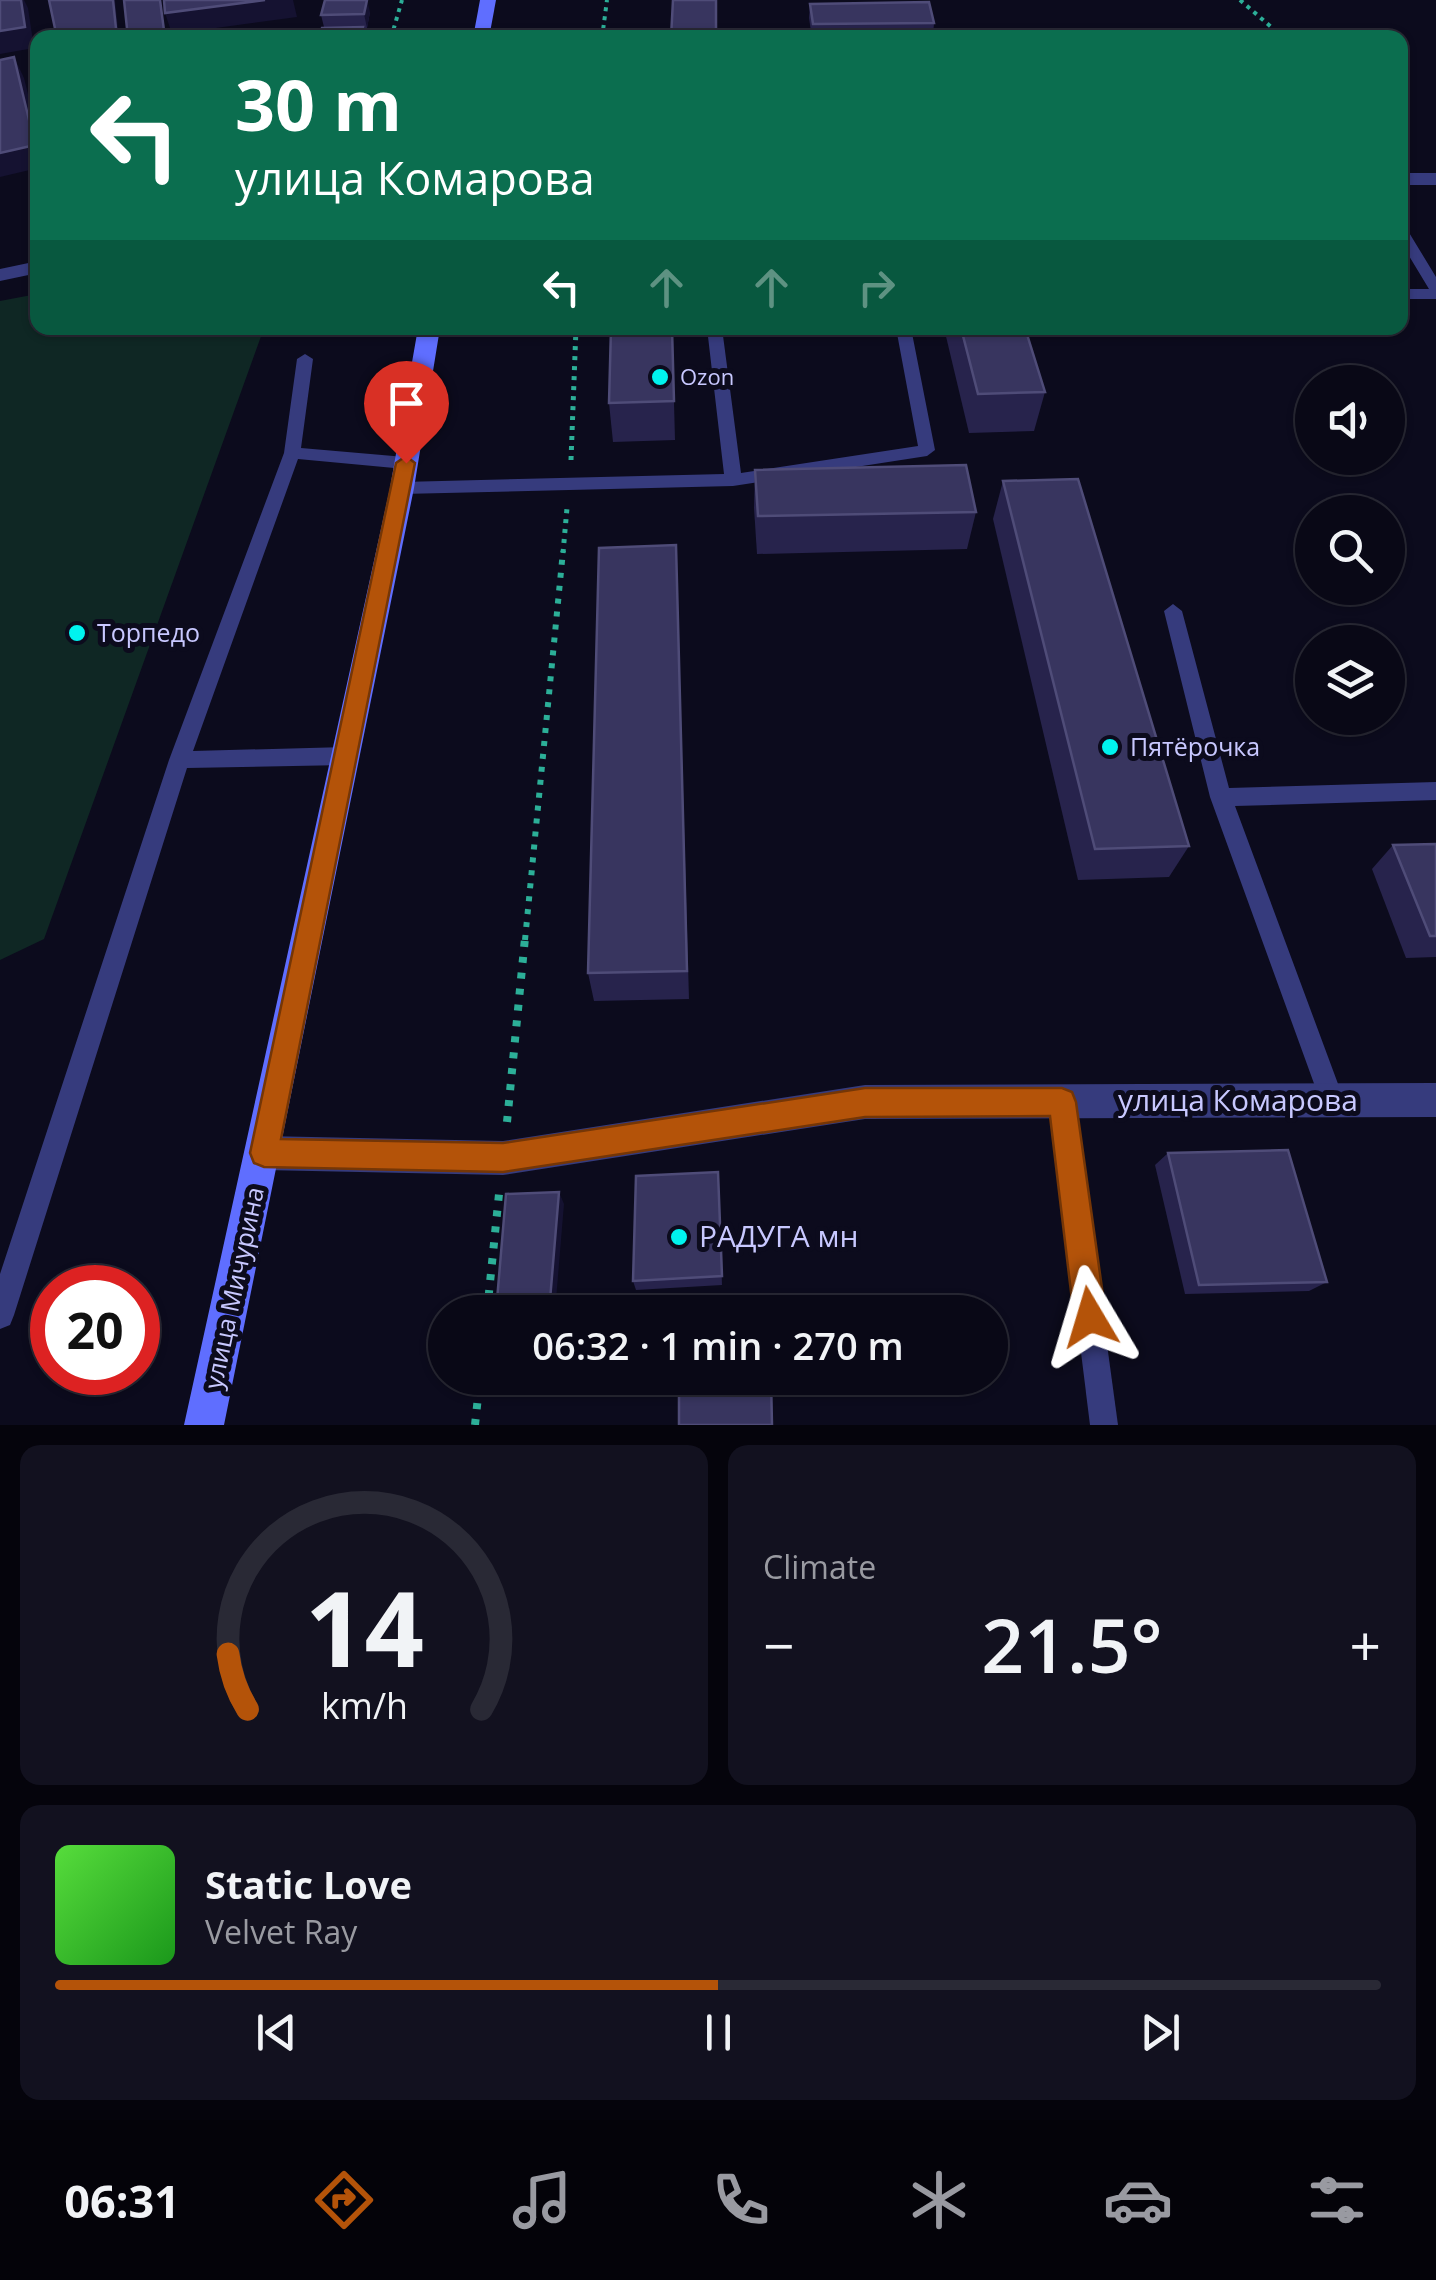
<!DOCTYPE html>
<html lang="en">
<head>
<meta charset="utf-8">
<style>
  body { margin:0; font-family:"Open Sans",sans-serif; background:#12111f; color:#f1f3f6; height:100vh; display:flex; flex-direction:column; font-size:38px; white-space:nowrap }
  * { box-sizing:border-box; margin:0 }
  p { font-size:32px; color:#999aa1 }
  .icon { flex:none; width:55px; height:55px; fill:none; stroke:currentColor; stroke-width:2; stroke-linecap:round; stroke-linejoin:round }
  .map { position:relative; height:1425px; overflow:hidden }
  .side { display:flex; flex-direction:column; gap:20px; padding:20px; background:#05040c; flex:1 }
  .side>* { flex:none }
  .banner { position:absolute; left:30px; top:30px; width:1378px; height:305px; border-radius:20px; box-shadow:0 2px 8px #0004,0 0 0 2px #292935; background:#0b6e4f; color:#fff; overflow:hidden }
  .tools { position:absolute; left:1295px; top:365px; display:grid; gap:20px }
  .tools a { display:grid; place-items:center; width:110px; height:110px; border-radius:50%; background:#090816; box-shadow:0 2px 8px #0004,0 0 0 2px #292935; font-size:50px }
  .speed { position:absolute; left:30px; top:1265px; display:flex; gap:20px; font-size:50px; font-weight:700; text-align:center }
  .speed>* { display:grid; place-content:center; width:130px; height:130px; border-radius:50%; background:#090816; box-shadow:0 2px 8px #0004,0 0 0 2px #292935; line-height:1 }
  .speed .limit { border:15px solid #d22; background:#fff; color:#111 }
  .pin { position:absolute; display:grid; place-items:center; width:85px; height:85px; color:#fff; margin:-102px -42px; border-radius:50% 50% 50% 0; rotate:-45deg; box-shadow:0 0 10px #0007 }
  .pin .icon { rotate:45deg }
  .me { position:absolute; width:110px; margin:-55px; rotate:353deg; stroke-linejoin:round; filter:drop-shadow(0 0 8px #0008) }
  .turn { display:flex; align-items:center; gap:35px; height:210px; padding:0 40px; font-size:45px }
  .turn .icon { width:130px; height:130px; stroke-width:2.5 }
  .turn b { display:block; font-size:70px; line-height:85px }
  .lanes { display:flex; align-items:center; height:95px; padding:0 40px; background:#0003; justify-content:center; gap:50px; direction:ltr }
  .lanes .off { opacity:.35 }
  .big { font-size:75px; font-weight:600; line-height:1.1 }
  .side .widget { flex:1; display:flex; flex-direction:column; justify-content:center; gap:15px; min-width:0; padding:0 35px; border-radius:20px; background:#12111f }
  .side .dial { align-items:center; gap:0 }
  .dial svg { height:260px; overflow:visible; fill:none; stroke:#292935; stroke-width:7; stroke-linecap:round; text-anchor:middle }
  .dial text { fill:#f1f3f6; stroke:none }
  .song { display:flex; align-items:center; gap:30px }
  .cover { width:120px; height:120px; border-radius:15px; background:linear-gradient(135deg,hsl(110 70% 55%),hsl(120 70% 35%)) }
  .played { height:10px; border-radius:5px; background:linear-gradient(90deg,#b45309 50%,#292935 50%) }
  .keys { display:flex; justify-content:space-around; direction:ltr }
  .heat { display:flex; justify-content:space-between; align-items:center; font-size:55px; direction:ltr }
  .side .tiles { flex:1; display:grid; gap:20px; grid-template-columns:1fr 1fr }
  .widget:last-child { grid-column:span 2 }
  .trip { position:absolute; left:428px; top:1295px; width:580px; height:100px; border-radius:50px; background:#090816; box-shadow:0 2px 8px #0004,0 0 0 2px #292935; font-weight:600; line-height:100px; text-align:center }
  .tabs { display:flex; height:160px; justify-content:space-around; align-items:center; background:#040309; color:#999aa1 }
  .tabs .icon { width:70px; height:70px }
  .tabs .active { color:#b45309 }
  .tabs b { font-size:45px; color:#f1f3f6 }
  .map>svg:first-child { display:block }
  .green { fill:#0f2724 }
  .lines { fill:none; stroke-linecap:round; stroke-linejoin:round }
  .path-far3 { stroke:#2caf98; stroke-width:4; stroke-dasharray:4 5; stroke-linecap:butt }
  .path-far2 { stroke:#2caf98; stroke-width:5; stroke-dasharray:4 6; stroke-linecap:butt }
  .path-far1 { stroke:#2caf98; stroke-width:6; stroke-dasharray:5 8; stroke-linecap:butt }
  .path { stroke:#2caf98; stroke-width:8; stroke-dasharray:6 10; stroke-linecap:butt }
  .service { fill:#363b7d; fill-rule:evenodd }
  .minor { fill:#363b7d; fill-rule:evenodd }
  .secondary { fill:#5f6eff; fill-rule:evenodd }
  .wall { fill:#27234c }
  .shaded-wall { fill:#151231 }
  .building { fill:#38355f; stroke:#4f4c78; stroke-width:2.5 }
  .route { fill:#b45309; stroke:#753606; stroke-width:2.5 }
  .poi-dot { fill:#00f3ef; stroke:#0c0b1d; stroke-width:4 }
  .labels { text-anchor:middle; stroke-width:10; stroke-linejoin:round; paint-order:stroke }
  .far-poi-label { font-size:22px; fill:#c8c8ff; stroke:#0c0b1d; text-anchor:start }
  .poi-label { font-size:25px; fill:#c8c8ff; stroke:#0c0b1d; text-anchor:start }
  .street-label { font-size:25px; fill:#c8c8ff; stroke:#0c0b1d }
  .near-street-label { font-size:30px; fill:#c8c8ff; stroke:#0c0b1d }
  .near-poi-label { font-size:30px; fill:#c8c8ff; stroke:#0c0b1d; text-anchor:start }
</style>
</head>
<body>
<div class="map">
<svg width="1436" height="1425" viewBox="0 0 1436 1425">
  <rect width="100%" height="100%" fill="#0c0b1d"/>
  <!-- green -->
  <polygon class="green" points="37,294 38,328 264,328 44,939 0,960 0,301"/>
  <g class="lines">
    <!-- path-far3 -->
    <g class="path-far3">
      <polyline points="1240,0 1284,38"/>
      <polyline points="391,38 402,0"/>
      <polyline points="602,38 607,0"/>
    </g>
    <!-- path-far2 -->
    <g class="path-far2">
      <polyline points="571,460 576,328"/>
      <polyline points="563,553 567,508"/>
    </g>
    <!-- path-far1 -->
    <polyline class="path-far1" points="525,940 563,551"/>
    <!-- path -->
    <g class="path">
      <polyline points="507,1122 525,938"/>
      <polyline points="487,1312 499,1194"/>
      <polyline points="475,1425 480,1378"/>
    </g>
    <!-- service -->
    <g class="service">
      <polygon points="1400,225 1405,226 1436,277 1436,299 1400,299 1400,289 1429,289 1400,241"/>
      <polygon points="707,328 722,328 741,473 918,446 896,328 911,328 935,450 927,456 733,486 402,494 393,488 402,482 724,474"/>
      <polygon points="305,354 313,359 301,448 405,457 413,463 405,469 298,459 193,751 346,747 353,750 356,756 353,762 346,765 187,768 14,1315 10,1325 0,1329 0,1274 169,760 284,453 297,359"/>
      <polygon points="1173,604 1182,611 1229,788 1436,782 1436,800 1235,806 1344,1100 1341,1109 1332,1112 1323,1109 1320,1100 1210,797 1164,611"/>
      <polygon points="1062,1090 1071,1093 1074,1102 1118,1425 1090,1425 1050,1102 1053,1093"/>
    </g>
    <!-- minor -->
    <g class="minor">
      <rect x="1400" y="173" width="36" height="12"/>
      <polygon points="38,261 38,273 0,281 0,269"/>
      <polygon points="1436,1083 1436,1117 865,1119 503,1175 264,1170 252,1165 247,1153 252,1141 264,1136 503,1141 865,1085"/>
    </g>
    <!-- secondary -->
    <g class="secondary">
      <polygon points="480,0 496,0 489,38 473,38"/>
      <polygon points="418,328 440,328 414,488 224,1425 184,1425 390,488"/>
    </g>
  </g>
  <!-- wall -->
  <g class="wall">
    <polygon points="810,4 934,23 933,37 812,38 809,18"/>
    <polygon points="370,12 367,28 363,28 365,38 318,38 324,27 321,15"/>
    <polygon points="672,328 675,440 613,442 609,403"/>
    <polygon points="944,328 1025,328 1045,392 1034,431 969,433"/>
    <polygon points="755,470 976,512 967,549 757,554 754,508"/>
    <polygon points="1003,481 1189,846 1169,877 1078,880 993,519"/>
    <polygon points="676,545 689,999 594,1001 588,973"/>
    <polygon points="1436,844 1436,957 1406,958 1372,869 1393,845"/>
    <polygon points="1168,1153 1327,1282 1309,1291 1185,1294 1155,1165"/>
    <polygon points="718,1172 722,1285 636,1290 633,1281"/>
  </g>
  <!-- shaded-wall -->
  <g class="shaded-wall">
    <polygon points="21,0 24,0 28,8 34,48 0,54 0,31"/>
    <polygon points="113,0 115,0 119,38 117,38"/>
    <polygon points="265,0 293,0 297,17 172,34 165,13"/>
    <polygon points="367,0 370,12 367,28 364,14"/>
    <polygon points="14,57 24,78 38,134 38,168 0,177 0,153"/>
    <polygon points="559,1192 564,1204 555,1312 549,1312"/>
  </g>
  <!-- building -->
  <g class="building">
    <polygon points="0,0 21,0 25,27 0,31"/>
    <polygon points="49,0 113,0 117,38 57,38"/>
    <polygon points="124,0 160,0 165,38 128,38"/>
    <polygon points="164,0 265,0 165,13"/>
    <polygon points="325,0 367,0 364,14 321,15"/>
    <polygon points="673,0 716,0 716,38 671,38"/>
    <polygon points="929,2 934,23 813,24 810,4"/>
    <polygon points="363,27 360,38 318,38 322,28"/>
    <polygon points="14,57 35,145 0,153 0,60"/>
    <polygon points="611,328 672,328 674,401 609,403"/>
    <polygon points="961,328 1025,328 1045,392 978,394"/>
    <polygon points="966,465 976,512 758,516 755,470"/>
    <polygon points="1078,479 1189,846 1095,849 1003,481"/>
    <polygon points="676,545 687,971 588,973 599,548"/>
    <polygon points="1436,844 1436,936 1430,936 1393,845"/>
    <polygon points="1288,1150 1327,1282 1199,1285 1168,1153"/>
    <polygon points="718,1172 722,1276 633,1281 636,1176"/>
    <polygon points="559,1192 549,1312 496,1312 506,1194"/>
    <polygon points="679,1378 771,1378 772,1425 679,1425"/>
  </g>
  <!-- route -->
  <polygon class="route" points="406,456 415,463 281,1139 503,1143 865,1088 1062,1088 1072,1092 1076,1102 1106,1317 1101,1328 1090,1333 1079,1328 1074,1317 1050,1116 865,1117 503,1172 264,1167 254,1163 250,1153 396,463"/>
  <!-- markers -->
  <g class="poi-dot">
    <circle cx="660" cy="377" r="10"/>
    <circle cx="77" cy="633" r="10"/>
    <circle cx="1110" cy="747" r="10"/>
    <circle cx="679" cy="1237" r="10"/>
  </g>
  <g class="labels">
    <!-- far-poi labels -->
    <g class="far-poi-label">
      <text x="680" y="385">Ozon</text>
    </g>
    <!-- poi labels -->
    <g class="poi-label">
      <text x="97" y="642">Торпедо</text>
      <text x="1130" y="756">Пятёрочка</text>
    </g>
    <!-- street labels -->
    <g class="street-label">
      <text transform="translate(234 1288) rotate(-78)" y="9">улица Мичурина</text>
    </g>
    <!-- near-street labels -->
    <g class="near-street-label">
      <text x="1238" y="1111">улица Комарова</text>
    </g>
    <!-- near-poi labels -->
    <g class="near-poi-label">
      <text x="699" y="1247">РАДУГА мн</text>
    </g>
  </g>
</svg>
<div class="tools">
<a><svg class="icon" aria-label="sound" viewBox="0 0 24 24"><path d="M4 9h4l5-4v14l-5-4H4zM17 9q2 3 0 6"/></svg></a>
<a><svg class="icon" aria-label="search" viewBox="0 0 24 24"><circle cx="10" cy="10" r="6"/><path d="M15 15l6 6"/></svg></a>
<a><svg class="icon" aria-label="layers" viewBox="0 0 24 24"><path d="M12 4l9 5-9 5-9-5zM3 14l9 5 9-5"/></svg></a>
</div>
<div class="speed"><div class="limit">20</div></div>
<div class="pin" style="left:406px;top:463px;background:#d93025"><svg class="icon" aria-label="arrive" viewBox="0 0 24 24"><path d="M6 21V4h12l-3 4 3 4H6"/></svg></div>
<svg class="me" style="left:1090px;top:1317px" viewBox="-20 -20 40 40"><path d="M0-17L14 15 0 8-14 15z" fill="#b45309" stroke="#fff" stroke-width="4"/></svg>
<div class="trip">06:32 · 1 min · 270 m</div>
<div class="banner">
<div class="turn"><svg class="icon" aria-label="left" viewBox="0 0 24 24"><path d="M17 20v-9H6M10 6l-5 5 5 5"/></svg><div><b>30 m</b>улица Комарова</div></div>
<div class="lanes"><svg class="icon" aria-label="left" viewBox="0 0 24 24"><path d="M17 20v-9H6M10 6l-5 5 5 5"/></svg><svg class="icon off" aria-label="ahead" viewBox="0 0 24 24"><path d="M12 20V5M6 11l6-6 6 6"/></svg><svg class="icon off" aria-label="ahead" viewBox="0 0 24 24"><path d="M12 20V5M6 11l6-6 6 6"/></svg><svg class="icon off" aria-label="right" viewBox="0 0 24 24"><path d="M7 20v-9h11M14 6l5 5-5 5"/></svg></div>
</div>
</div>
<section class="side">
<div class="tiles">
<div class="widget dial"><svg viewBox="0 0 100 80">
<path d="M14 69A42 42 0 1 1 86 69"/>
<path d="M14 69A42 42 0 0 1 8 52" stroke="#b45309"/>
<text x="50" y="56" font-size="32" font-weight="700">14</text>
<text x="50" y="72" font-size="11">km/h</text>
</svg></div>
<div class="widget"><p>Climate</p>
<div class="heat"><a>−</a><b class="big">21.5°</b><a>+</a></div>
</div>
<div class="widget">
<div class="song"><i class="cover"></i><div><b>Static Love</b><p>Velvet Ray</p></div></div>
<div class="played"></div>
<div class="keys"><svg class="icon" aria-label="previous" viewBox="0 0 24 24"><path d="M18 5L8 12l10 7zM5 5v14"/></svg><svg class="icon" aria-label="pause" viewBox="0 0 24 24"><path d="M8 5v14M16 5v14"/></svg><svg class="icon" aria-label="next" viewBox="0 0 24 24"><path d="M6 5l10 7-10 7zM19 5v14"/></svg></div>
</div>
</div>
</section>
<nav class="tabs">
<b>06:31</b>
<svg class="icon active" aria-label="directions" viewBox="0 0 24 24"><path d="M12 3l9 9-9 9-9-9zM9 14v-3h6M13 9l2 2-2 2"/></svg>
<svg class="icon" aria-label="music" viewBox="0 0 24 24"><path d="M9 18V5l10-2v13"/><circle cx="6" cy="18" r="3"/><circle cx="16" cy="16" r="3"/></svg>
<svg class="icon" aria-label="phone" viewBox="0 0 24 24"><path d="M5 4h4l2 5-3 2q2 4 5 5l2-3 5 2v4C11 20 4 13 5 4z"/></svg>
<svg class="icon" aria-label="climate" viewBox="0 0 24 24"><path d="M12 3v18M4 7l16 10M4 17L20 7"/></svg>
<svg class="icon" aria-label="car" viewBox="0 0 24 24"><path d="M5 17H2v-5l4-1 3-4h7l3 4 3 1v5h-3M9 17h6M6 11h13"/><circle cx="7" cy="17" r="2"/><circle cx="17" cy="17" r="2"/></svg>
<svg class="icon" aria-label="filters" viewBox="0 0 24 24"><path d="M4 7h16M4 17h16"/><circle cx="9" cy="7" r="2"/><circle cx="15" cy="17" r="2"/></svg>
</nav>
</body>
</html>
